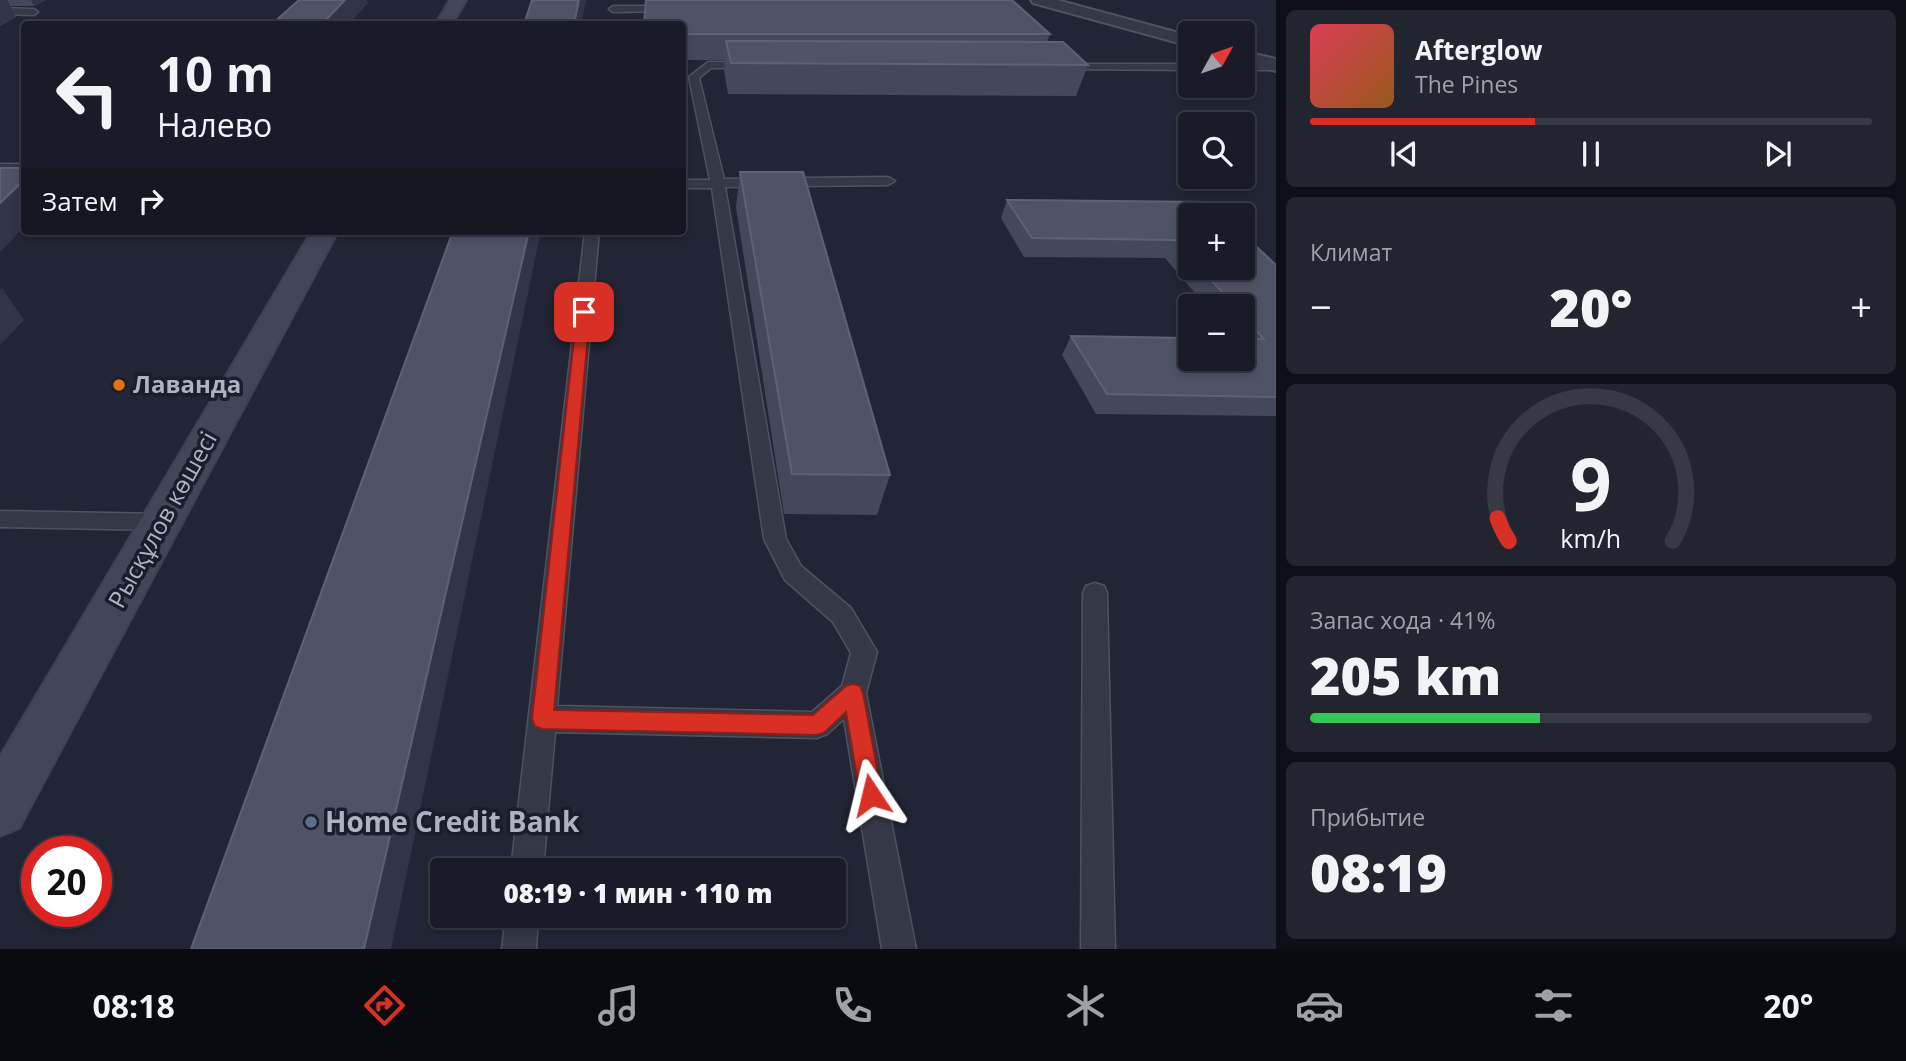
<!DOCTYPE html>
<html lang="ru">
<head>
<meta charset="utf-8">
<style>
  body { margin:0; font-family:"Open Sans",sans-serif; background:#222530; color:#f1f3f6; height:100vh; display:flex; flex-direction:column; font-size:26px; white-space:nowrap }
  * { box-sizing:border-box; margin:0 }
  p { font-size:23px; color:#9fa1a8 }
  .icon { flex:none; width:38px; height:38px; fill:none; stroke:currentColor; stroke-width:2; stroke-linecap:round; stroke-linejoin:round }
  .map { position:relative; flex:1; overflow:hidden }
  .drawer { display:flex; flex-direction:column; gap:10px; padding:10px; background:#0e0f16; width:630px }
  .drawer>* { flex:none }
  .guide { position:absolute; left:21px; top:21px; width:665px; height:214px; border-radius:7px; box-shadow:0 4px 10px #0003,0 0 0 2px #373a45; background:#191c28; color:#f1f3f6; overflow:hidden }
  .needle { width:46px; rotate:50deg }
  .buttons { position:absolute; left:1178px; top:21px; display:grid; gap:14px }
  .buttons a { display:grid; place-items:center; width:77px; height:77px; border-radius:7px; background:#191c28; box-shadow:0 4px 10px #0003,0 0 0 2px #373a45; font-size:35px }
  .speed { position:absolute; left:21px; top:836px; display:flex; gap:14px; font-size:35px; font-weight:700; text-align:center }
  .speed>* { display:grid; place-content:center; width:91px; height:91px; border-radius:50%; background:#191c28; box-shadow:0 4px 10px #0003,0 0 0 2px #373a45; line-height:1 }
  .speed .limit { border:10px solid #d22; background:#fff; color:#111 }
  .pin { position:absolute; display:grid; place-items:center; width:60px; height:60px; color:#fff; margin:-30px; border-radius:14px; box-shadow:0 4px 10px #0006 }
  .me { position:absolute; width:77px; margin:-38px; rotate:350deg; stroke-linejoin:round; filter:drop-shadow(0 0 5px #0008) }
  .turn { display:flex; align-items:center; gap:24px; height:147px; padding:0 21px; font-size:32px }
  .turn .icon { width:91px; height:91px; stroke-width:2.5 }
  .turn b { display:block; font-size:49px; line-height:60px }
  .then { display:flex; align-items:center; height:66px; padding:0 21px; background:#0003; gap:14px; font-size:26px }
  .big { font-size:52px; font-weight:800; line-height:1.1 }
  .drawer .tile { flex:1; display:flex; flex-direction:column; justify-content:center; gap:10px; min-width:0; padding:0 24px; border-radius:10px; background:#222530 }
  .drawer .dial { align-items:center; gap:0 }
  .dial svg { height:182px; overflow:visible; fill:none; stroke:#373a45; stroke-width:7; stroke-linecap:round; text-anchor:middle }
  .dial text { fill:#f1f3f6; stroke:none }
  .song { display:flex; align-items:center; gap:21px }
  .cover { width:84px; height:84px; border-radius:10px; background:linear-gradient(135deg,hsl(350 70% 55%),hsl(30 70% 35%)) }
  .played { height:7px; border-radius:4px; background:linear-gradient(90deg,#d93025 40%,#373a45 40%) }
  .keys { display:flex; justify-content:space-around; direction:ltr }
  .heat { display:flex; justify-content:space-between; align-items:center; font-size:38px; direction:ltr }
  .charge { height:10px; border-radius:5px; background:linear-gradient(90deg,#34c759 41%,#373a45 0) }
  .trip { position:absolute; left:430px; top:858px; width:416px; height:70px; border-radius:7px; background:#191c28; box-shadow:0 4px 10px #0003,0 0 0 2px #373a45; font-weight:800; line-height:70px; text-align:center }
  .menu { display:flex; height:112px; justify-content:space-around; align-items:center; background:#0a0b10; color:#9fa1a8 }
  .menu .icon { width:49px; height:49px }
  .menu .current { color:#d93025 }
  .menu b { font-size:32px; color:#f1f3f6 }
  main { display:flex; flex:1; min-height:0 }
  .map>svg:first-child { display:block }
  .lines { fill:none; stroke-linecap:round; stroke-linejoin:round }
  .lane-casing { stroke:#4f5261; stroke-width:3 }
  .street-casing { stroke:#4f5261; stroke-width:4 }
  .secondary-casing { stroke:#3e4150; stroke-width:4 }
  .lane { fill:#353846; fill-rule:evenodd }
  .street { fill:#353846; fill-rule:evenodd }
  .secondary { fill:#434659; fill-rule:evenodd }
  .wall { fill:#43485b }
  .shaded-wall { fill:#313547 }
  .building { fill:#4f5366; stroke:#5e6275; stroke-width:2 }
  .route { fill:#d93025; stroke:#8d1f18; stroke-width:2 }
  .food-dot { fill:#e8710a; stroke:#1a1d2b; stroke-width:2.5 }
  .service-dot { fill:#5c6f8a; stroke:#1a1d2b; stroke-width:2.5 }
  .labels { text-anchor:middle; stroke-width:7; stroke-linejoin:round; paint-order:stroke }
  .poi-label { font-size:24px; font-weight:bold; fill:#afb2c3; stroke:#1a1d2b; text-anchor:start }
  .street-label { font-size:24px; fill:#afb2c3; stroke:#1a1d2b }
  .near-poi-label { font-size:28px; font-weight:bold; fill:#afb2c3; stroke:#1a1d2b; text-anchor:start }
</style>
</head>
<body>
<main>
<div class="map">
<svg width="1276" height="949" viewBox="0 0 1276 949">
  <rect width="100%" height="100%" fill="#212535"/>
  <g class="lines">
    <!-- lane casing -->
    <g class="lane-casing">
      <g id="lane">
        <polygon points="674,6 677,7 677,11 613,12 609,9 613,6"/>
        <polygon points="0,8 34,9 38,12 34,15 0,14"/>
        <polygon points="708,62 750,62 755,65 750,68 711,68 699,78 724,179 888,177 895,181 888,185 725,187 786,539 801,566 851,608 877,652 866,693 916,949 882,949 844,719 827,734 817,738 555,732 543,870 511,870 585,231 599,231 557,706 812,712 842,686 851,653 833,622 785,580 764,539 712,188 682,188 682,180 710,180 689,77"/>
        <polygon points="1055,64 1190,64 1190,70 1059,69 1054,66"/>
        <rect x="1242" y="64" width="34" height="6"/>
        <rect x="0" y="164" width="24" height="8"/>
        <polygon points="0,511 162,514 170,516 173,522 170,528 162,530 0,527"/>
        <polygon points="1095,583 1104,586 1107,593 1115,949 1081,949 1083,593 1086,586"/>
        <polygon points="506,915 538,915 536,949 502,949"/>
      </g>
    </g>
    <!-- street casing -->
    <g class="street-casing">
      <g id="street">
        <polygon points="1031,0 1057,0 1190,36 1190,46 1033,3"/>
        <polygon points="1242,51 1276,59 1276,71 1242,62"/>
      </g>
    </g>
    <!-- secondary casing -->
    <g class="secondary-casing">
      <g id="secondary">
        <polygon points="450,0 466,0 452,24 436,24"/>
        <polygon points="312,231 338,231 19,828 0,836 0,757"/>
      </g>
    </g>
    <!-- lane -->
    <use href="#lane" class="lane"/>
    <!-- street -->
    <use href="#street" class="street"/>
    <!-- secondary -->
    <use href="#secondary" class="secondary"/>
  </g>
  <!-- wall -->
  <g class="wall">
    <polygon points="0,0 46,0 34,6 10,6 16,17 0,26"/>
    <polygon points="682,24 1050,34 1047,42 1088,65 1076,96 728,94 724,71 725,60 682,60"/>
    <polygon points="740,172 890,475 877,515 784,514 736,207"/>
    <polygon points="1007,200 1190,215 1190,268 1242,268 1276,265 1276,416 1096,414 1062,355 1071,336 1242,359 1242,306 1206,306 1165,258 1024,257 1001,218"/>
  </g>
  <!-- shaded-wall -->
  <g class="shaded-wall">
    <polygon points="0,0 7,0 16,17 0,26"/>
    <polygon points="31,0 46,0 34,6"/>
    <polygon points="345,0 367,0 368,3 349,24 322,24"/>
    <polygon points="579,0 586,0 581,24 574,24"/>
    <polygon points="24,180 24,227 0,252 0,203"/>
    <polygon points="529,231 541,231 391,949 364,949"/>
    <polygon points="2,288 24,320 0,345 0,290"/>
  </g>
  <!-- building -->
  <g class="building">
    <polygon points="299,0 345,0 322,24 272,24"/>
    <polygon points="532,0 579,0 574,24 524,24"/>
    <polygon points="646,0 1012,0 1050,34 682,34 682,24 644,24"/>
    <polygon points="726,41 1063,42 1088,65 731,63"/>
    <polygon points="0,168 24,168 24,180 0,203"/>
    <polygon points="740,172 803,172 890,475 792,474"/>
    <polygon points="1007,200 1211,202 1225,215 1190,215 1190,256 1175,240 1032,238"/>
    <polygon points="453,231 529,231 364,949 191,949"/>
    <polygon points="1242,233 1276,265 1276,397 1107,394 1071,336 1190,338 1190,359 1242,359 1242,338 1264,339 1242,315 1242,306 1235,306 1200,268 1242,268"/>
  </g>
  <!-- route -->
  <polygon class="route" points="584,309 590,312 554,710 813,715 846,686 853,684 860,686 863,693 882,795 879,803 871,806 863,803 860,795 846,712 825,732 817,735 542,729 535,726 532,719 577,312"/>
  <!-- markers -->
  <circle class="food-dot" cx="119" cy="385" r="7"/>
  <circle class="service-dot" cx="311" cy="822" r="7"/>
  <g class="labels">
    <!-- poi labels -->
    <g class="poi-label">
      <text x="133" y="393">Лаванда</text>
    </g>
    <!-- street labels -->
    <g class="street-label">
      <text transform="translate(163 520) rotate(-61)" y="8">Рысқұлов көшесі</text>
    </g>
    <!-- near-poi labels -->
    <g class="near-poi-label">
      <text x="325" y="832">Home Credit Bank</text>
    </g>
  </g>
</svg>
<div class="buttons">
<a><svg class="needle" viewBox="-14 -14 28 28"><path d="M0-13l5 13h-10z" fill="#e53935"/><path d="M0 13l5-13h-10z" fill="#9fa1a8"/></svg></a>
<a><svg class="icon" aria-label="search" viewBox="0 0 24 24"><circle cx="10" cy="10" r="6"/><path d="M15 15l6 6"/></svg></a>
<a>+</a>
<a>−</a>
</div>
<div class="speed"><div class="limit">20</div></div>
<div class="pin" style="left:584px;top:312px;background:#d93025"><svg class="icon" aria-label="arrive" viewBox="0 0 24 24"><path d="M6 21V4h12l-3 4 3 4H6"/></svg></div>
<svg class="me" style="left:871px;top:795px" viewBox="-20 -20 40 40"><path d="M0-17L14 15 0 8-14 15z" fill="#d93025" stroke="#fff" stroke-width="4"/></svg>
<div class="trip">08:19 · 1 мин · 110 m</div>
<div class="guide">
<div class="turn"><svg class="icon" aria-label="left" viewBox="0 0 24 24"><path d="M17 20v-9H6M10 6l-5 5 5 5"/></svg><div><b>10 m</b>Налево</div></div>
<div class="then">Затем<svg class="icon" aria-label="right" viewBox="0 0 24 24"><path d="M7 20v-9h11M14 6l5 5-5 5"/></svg></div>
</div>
</div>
<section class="drawer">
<div class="tile">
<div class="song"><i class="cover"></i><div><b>Afterglow</b><p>The Pines</p></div></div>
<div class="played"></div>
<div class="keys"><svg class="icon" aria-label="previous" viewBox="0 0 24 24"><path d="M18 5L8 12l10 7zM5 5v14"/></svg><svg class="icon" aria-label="pause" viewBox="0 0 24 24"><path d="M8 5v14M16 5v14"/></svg><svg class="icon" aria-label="next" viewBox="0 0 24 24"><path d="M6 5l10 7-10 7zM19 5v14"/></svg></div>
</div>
<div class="tile"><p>Климат</p>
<div class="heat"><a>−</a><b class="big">20°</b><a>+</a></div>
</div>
<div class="tile dial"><svg viewBox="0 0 100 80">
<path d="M14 69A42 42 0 1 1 86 69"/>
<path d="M14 69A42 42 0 0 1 9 59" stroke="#d93025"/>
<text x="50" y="56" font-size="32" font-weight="700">9</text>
<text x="50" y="72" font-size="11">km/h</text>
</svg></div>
<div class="tile"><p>Запас хода · 41%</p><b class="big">205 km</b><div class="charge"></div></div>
<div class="tile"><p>Прибытие</p><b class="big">08:19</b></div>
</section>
</main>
<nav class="menu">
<b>08:18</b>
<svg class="icon current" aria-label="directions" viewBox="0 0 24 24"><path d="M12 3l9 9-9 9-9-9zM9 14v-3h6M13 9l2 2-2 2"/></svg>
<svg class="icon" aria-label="music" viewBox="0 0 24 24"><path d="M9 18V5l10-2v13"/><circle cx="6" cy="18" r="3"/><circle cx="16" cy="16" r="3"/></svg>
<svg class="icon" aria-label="phone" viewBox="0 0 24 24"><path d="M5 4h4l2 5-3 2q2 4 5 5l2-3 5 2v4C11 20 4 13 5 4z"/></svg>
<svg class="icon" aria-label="climate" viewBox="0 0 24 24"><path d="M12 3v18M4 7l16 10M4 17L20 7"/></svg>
<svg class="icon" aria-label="car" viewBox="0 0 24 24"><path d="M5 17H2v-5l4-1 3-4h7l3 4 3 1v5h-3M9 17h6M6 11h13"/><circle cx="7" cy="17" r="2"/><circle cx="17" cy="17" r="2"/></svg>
<svg class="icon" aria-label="filters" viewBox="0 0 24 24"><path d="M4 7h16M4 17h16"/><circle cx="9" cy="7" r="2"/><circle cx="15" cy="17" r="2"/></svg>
<b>20°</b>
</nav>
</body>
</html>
